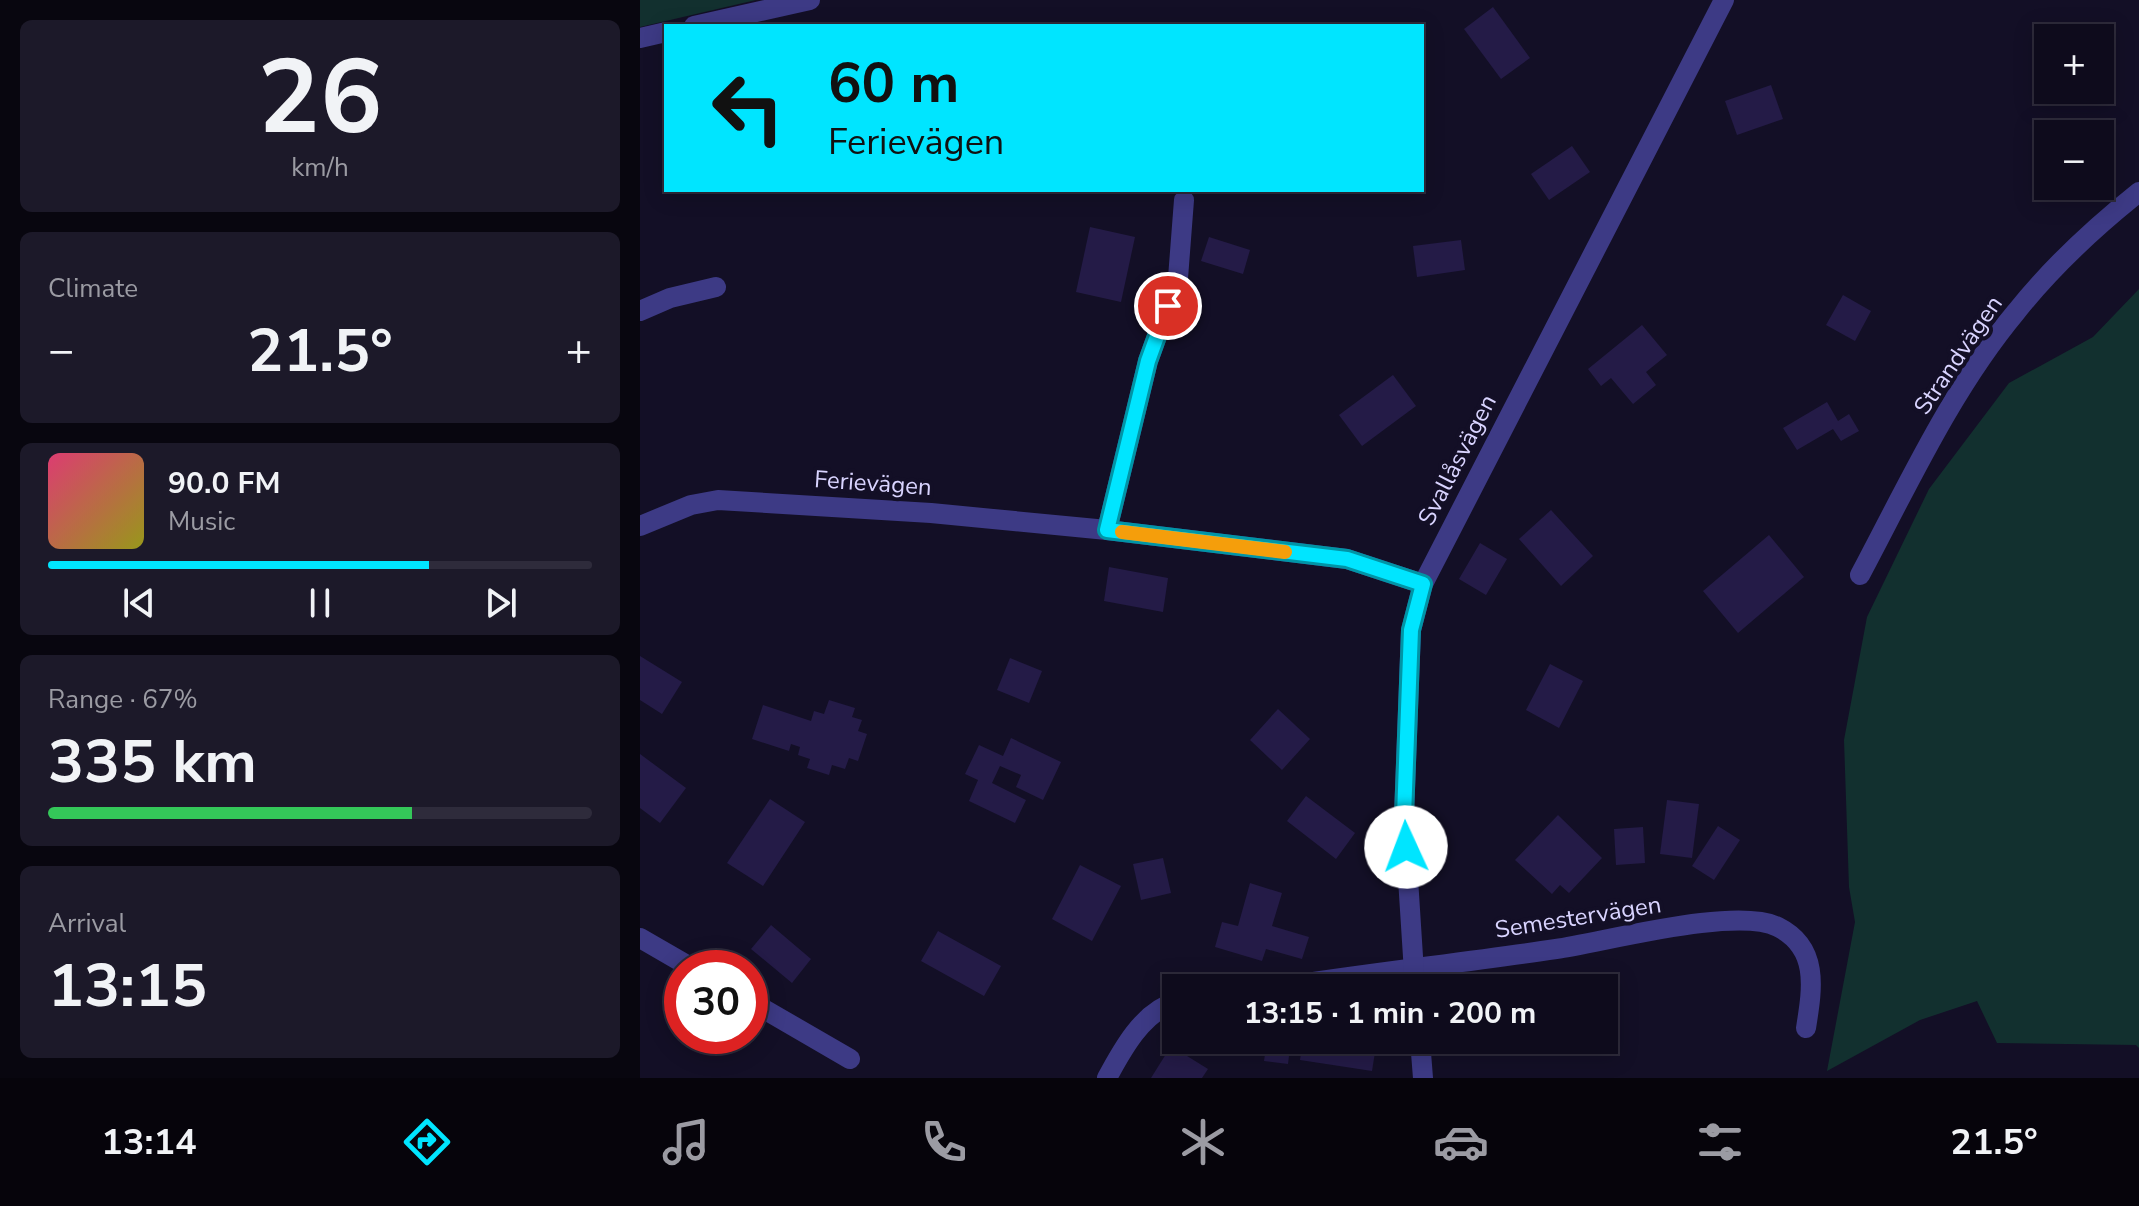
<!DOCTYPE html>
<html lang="en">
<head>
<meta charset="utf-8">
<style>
  body { margin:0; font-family:"Nunito Sans",sans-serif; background:#1c1929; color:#f1f3f6; height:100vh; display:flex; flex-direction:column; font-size:30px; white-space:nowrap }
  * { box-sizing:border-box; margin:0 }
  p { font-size:26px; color:#9b9ba3 }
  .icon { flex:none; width:44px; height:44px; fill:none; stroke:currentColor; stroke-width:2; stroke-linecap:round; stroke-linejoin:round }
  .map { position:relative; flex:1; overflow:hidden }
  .sheet { display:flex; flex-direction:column; gap:20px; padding:20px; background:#08060f; width:640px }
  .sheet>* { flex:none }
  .hud { position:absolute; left:24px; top:24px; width:760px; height:168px; border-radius:0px; box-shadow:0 4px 20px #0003,0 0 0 2px #2e2b3b; background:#00e5ff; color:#111; overflow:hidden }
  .fabs { position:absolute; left:1394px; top:24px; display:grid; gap:16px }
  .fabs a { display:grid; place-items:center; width:80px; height:80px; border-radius:0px; background:#0e0b1c; box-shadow:0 4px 20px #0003,0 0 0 2px #2e2b3b; font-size:40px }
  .speed { position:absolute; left:24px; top:950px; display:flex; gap:16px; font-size:40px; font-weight:700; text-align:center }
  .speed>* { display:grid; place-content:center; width:104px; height:104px; border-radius:50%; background:#0e0b1c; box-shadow:0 4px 20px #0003,0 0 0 2px #2e2b3b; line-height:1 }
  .speed .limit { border:12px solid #d22; background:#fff; color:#111 }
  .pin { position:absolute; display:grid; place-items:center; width:68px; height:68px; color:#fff; margin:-34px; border:4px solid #fff; border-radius:50%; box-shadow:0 2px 8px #0007 }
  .me { position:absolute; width:88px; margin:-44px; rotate:358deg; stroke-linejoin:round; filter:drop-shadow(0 0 6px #0008) }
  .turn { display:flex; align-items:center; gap:28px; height:168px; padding:0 32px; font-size:36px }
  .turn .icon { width:104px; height:104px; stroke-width:2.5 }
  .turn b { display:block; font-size:56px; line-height:68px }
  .big { font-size:60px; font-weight:700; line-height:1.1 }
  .sheet .card { flex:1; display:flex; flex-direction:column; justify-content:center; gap:12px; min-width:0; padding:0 28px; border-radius:12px; background:#1c1929 }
  .sheet .dial { align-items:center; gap:0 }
  .dial b { font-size:104px; line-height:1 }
  .song { display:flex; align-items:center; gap:24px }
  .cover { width:96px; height:96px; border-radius:12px; background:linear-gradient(135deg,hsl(340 70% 55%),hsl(60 70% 35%)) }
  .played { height:8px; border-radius:4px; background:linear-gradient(90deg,#00e5ff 70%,#2e2b3b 70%) }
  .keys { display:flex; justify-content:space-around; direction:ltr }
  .heat { display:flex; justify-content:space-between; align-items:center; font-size:44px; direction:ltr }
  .charge { height:12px; border-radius:6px; background:linear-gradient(90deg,#34c759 67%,#2e2b3b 0) }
  .trip { position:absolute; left:522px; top:974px; width:456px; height:80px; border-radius:0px; background:#0e0b1c; box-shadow:0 4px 20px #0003,0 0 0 2px #2e2b3b; font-weight:700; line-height:80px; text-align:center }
  .menu { display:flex; height:128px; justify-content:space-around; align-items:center; background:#06040b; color:#9b9ba3 }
  .menu .icon { width:56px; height:56px }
  .menu .on { color:#00e5ff }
  .menu b { font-size:36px; color:#f1f3f6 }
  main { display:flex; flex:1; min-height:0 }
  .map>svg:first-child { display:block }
  .green { fill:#12302f }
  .building { fill:#241b47 }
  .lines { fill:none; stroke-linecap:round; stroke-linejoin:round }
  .minor { stroke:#3d3a85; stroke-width:20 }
  .route-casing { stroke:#0095a6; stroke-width:20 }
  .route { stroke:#00e5ff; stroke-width:14 }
  .slow { stroke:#f59e0b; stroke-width:14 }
  .labels { text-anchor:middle; stroke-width:8; stroke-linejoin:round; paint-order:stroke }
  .street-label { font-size:24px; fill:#d9d4ff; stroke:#130f26 }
</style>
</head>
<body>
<main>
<section class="sheet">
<div class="card dial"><b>26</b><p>km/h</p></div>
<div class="card"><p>Climate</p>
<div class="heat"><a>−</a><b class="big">21.5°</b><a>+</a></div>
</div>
<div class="card">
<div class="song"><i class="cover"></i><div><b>90.0 FM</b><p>Music</p></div></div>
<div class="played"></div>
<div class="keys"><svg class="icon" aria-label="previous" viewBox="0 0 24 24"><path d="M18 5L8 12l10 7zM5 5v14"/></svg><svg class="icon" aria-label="pause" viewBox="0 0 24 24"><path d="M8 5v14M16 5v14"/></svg><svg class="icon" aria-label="next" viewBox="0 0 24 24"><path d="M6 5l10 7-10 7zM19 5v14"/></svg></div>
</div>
<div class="card"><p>Range · 67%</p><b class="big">335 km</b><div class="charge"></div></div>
<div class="card"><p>Arrival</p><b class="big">13:15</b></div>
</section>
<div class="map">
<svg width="1499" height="1078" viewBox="0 0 1499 1078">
  <rect width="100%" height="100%" fill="#130f26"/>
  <!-- green -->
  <g class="green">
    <polygon points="0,0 116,0 0,27"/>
    <polygon points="1499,289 1499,1048 1496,1045 1357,1043 1337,1001 1280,1020 1187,1071 1215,922 1209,887 1204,740 1227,617 1289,489 1369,383 1453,337"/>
  </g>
  <!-- building -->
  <g class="building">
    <polygon points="853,7 890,58 861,79 824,29"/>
    <polygon points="1131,85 1143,119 1097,135 1085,101"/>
    <polygon points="932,146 950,172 909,200 891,174"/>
    <polygon points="450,227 495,237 481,302 436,292"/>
    <polygon points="569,237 610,250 603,274 561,261"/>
    <polygon points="821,240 825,270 777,277 773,246"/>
    <polygon points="1203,295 1231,311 1215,341 1186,325"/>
    <polygon points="1002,325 1027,355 1006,372 1016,385 993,404 971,378 961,386 948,369"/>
    <polygon points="753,375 776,406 722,446 699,415"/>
    <polygon points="1187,402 1198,421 1209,414 1219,431 1201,441 1193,429 1157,450 1143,428"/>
    <polygon points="911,510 953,556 921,586 879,539"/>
    <polygon points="1129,535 1164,577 1098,633 1063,591"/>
    <polygon points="840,543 867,559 846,595 819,579"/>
    <polygon points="469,567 528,578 523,612 464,601"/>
    <polygon points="0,656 42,682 22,714 0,700"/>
    <polygon points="370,658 402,671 389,703 357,690"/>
    <polygon points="910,664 943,681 919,728 886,710"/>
    <polygon points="189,700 215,708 212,717 222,720 218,731 227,734 218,761 209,758 205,769 192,765 189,775 167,768 170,759 158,755 160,747 151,744 149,751 112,739 123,705 171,721 174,711 184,714"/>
    <polygon points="638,709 670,739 642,770 610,740"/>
    <polygon points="371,738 421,762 403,800 376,787 381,775 360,766 352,783 386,800 375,823 329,801 338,780 325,774 339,745 363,756"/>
    <polygon points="0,754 46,788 20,823 0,808"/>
    <polygon points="666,796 715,833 696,859 647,821"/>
    <polygon points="130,799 165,822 123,886 87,863"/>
    <polygon points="1027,800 1059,804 1052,858 1020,854"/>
    <polygon points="918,815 962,858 929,893 920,885 912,894 875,860"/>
    <polygon points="1078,826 1100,840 1074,880 1052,866"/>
    <polygon points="1003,827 1005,863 976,865 974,829"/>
    <polygon points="523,858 531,893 501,900 493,864"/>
    <polygon points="440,865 481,886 452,941 412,919"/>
    <polygon points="610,883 642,893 632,926 669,937 662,959 626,949 622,961 575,947 582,922 598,926"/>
    <polygon points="131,925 171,959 152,983 111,949"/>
    <polygon points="298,931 361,966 344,996 281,961"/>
    <polygon points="627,1040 651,1040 648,1064 624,1061"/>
    <polygon points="663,1040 737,1040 732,1071 660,1060"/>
    <polygon points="531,1046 568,1069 562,1078 511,1078"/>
  </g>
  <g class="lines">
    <!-- minor -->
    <g class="minor">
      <polyline points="54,26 170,0"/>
      <polyline points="0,38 26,32"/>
      <polyline points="544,200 538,278 508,361 467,530 707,559 783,584"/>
      <polyline points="0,311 30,298 76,287"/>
      <polyline points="0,526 51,505 78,500 291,513 467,530"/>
      <path d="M 1220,575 C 1267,487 1311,390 1376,312 C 1411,268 1455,227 1499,192"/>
      <polyline points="0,938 52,968"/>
      <path d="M 633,988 C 727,973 822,963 916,949 C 965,942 1096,906 1138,927 C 1180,948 1172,990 1166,1028"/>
      <polyline points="775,988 764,816 771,630 783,584 1084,0"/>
      <polyline points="110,1001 210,1059"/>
      <polyline points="780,1040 783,1078"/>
      <path d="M 467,1078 C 482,1050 503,1011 536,1002"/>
    </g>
  </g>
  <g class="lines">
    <!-- route casing -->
    <g class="route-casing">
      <polyline id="route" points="528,306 508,361 467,530 707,559 783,584 771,630 764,816 766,847"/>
    </g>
    <!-- route -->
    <use href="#route" class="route"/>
    <!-- slow -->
    <polyline class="slow" points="482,532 645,552"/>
  </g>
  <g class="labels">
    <!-- street labels -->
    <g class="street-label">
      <text transform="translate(1318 355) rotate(-56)" y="8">Strandvägen</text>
      <text transform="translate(817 460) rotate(-63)" y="8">Svallåsvägen</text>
      <text transform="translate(233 483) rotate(4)" y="8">Ferievägen</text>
      <text transform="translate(938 917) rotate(-9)" y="8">Semestervägen</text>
    </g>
  </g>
</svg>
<div class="fabs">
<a>+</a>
<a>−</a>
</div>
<div class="speed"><div class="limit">30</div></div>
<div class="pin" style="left:528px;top:306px;background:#d93025"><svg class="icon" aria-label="arrive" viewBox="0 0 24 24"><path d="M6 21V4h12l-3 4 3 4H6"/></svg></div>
<svg class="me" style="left:766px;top:847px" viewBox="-20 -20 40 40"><circle r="19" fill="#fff"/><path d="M0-13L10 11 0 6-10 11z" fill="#00e5ff"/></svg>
<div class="trip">13:15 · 1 min · 200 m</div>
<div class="hud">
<div class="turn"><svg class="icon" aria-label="left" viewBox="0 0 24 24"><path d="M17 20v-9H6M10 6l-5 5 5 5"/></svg><div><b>60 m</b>Ferievägen</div></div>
</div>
</div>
</main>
<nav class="menu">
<b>13:14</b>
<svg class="icon on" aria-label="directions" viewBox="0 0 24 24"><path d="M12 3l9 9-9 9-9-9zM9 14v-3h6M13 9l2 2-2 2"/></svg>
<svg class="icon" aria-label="music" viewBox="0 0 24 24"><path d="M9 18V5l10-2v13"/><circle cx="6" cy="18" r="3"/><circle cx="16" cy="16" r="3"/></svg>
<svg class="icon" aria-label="phone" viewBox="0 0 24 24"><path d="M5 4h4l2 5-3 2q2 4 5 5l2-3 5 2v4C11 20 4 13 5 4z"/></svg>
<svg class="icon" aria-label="climate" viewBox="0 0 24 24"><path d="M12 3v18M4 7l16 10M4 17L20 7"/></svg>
<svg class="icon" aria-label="car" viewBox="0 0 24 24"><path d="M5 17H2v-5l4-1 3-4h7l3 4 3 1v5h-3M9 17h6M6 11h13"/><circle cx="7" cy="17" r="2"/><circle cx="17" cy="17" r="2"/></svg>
<svg class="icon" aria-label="filters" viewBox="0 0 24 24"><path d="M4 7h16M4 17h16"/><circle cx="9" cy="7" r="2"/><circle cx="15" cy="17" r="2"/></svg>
<b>21.5°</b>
</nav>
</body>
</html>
